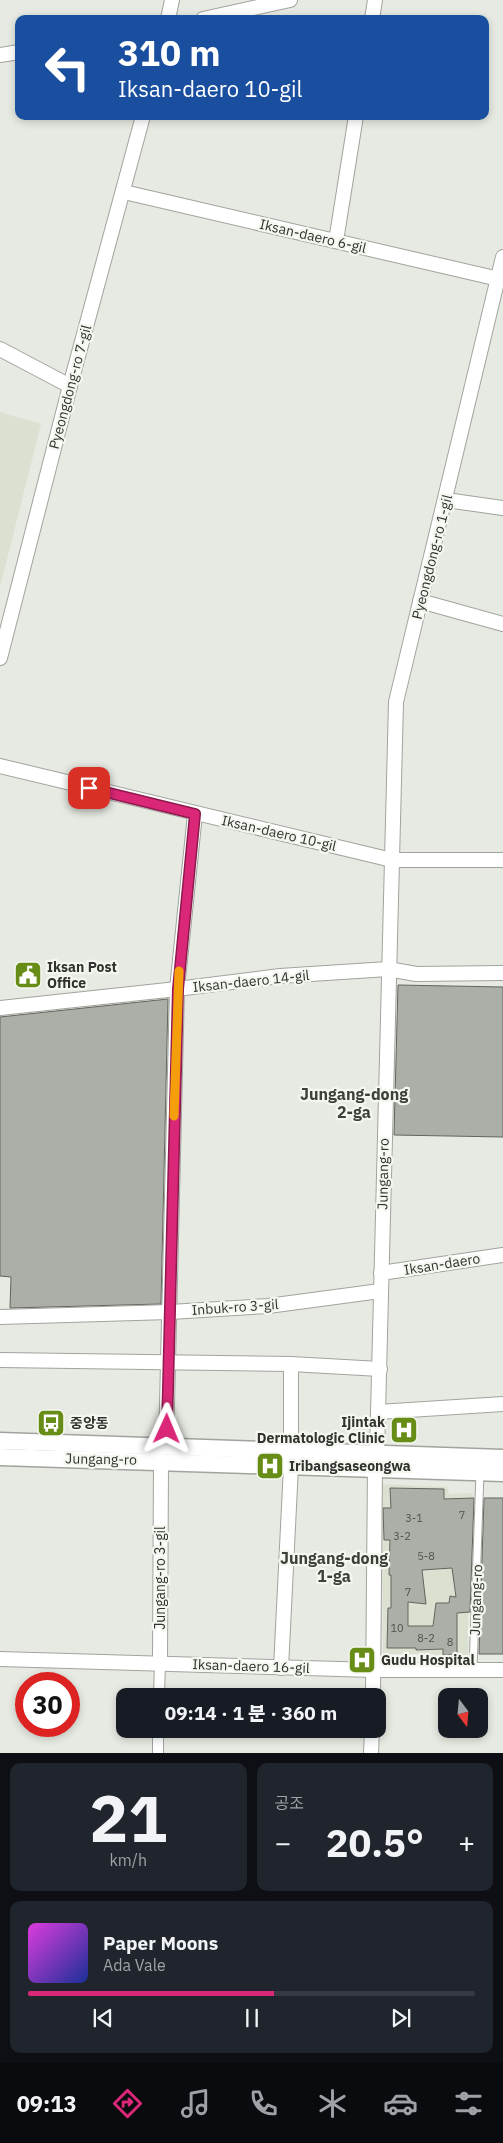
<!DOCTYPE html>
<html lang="ko">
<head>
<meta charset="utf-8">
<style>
  body { margin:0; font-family:"IBM Plex Sans","Noto Sans KR",sans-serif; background:#20242c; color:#f1f3f6; height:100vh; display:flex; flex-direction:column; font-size:19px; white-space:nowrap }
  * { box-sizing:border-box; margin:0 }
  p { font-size:16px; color:#9ea1a6 }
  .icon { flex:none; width:28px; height:28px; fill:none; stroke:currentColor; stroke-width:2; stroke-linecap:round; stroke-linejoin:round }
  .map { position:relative; height:1753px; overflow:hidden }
  .side { display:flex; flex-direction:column; gap:10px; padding:10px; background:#0d0f14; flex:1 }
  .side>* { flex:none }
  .banner { position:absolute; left:15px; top:15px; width:474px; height:105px; border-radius:10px; box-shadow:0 2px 8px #0003; background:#1a4fa0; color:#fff; overflow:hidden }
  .needle { width:32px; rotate:164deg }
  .buttons { position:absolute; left:438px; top:1688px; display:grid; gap:10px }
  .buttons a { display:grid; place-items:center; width:50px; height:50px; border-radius:10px; background:#171b24; box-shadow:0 2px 8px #0003; font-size:25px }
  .speed { position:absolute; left:15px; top:1672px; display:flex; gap:10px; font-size:25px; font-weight:700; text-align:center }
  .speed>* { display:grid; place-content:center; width:65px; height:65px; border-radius:50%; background:#171b24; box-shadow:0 2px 8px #0003; line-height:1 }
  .speed .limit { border:8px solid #d22; background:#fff; color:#111 }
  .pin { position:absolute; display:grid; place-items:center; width:42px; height:42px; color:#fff; margin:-21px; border-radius:10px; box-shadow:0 2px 8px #0006 }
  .me { position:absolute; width:55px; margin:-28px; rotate:1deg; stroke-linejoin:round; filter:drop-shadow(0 0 4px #0008) }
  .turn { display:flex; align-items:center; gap:18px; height:105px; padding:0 20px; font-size:22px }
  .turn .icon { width:65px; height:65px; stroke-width:2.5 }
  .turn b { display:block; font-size:35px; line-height:42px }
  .big { font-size:38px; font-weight:800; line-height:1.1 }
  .side .widget { flex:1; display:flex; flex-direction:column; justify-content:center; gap:8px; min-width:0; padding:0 18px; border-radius:10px; background:#20242c }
  .side .dial { align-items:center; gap:0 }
  .dial b { font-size:65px; line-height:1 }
  .song { display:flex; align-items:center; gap:15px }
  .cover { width:60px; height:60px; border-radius:8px; background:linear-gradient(135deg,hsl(300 70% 55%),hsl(230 70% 35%)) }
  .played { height:5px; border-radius:2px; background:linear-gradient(90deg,#db2777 55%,#363941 55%) }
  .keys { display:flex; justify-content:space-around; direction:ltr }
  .heat { display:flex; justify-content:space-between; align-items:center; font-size:28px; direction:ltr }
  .side .tiles { flex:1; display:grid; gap:10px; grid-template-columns:1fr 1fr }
  .widget:last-child { grid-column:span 2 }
  .trip { position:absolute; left:116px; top:1688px; width:270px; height:50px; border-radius:10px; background:#171b24; box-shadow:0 2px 8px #0003; font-weight:800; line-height:50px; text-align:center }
  .tabs { display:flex; height:80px; justify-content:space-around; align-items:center; background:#090b0e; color:#9ea1a6 }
  .tabs .icon { width:35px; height:35px }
  .tabs .on { color:#db2777 }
  .tabs b { font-size:22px; color:#f1f3f6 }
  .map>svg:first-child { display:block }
  .built { fill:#dae1d1 }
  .building { fill:#acafa7; stroke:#62655e; fill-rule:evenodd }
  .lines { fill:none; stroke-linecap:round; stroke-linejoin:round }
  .service-casing { stroke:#a1a49d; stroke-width:9 }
  .pedestrian-casing { stroke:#a1a49d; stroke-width:12 }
  .minor-casing { stroke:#a1a49d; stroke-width:16 }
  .tertiary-casing { stroke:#a1a49d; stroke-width:19 }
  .service { stroke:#fff; stroke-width:7 }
  .pedestrian { stroke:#fff; stroke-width:10 }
  .minor { stroke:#fff; stroke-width:14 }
  .tertiary { stroke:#fff; stroke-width:16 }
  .route-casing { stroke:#8e194d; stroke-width:12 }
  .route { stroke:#db2777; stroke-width:9 }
  .slow { stroke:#f59e0b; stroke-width:9 }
  .labels { text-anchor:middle; stroke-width:4.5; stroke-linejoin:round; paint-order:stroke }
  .number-label { font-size:11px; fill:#50514d }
  .street-label { font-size:14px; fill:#31322f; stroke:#f3f7ef }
  .poi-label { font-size:14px; font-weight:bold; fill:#31322f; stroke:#f3f7ef; text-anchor:start }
  .quarter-label { font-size:16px; font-weight:bold; fill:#3d4039; stroke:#f3f7ef }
</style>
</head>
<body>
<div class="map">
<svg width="503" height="1753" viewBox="0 0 503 1753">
  <rect width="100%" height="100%" fill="#e6eae2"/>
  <!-- built -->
  <g class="built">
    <polygon points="0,412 41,424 0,587"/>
    <polygon points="382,1484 447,1487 449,1494 473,1493 468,1616 468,1658 434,1659 433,1654 383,1654"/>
  </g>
  <!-- building -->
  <g class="building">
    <polygon points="398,985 503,987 503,1137 394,1135"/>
    <polygon points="168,999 161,1304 10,1308 11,1277 0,1276 0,1017"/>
    <path d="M 390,1488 L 444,1489 L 444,1499 L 474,1498 L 470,1612 L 457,1613 L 457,1654 L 443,1655 L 443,1649 L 416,1650 L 416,1648 L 387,1648 L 388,1608 L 391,1608 L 391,1575 L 389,1575 L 390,1540 L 384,1540 L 383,1508 L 391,1508 ZM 452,1568 L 456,1597 L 450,1596 L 449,1603 L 436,1603 L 433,1626 L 408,1626 L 408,1602 L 426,1604 L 422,1570 Z"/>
    <polygon points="484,1498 503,1498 503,1654 479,1654"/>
  </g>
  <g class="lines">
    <!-- service casing -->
    <g class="service-casing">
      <polyline id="service" points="473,1669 480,1472"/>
    </g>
    <!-- pedestrian casing -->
    <g class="pedestrian-casing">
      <g id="pedestrian">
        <polyline points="159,1696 160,1662"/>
        <polyline points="158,1753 158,1729"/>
      </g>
    </g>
    <!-- minor casing -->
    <g class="minor-casing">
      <g id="minor">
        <polyline points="168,19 172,0"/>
        <polyline points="203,19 290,0"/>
        <polyline points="372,19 375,0"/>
        <polyline points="0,55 19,52"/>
        <polyline points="124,192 503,280"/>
        <polyline points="336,241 356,116"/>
        <polyline points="0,349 70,386"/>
        <polyline points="446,500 503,508"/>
        <polyline points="420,601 503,624"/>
        <polyline points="0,658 70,386 143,116"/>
        <polyline points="0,766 392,860 503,860"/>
        <polyline points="0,1008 177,989 280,976 388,969 416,974 503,973"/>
        <polyline points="381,1273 503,1255"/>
        <polyline points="0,1317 170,1312 268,1306 380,1291"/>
        <polyline points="0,1360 291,1364 380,1369"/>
        <polyline points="378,1412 503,1404"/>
        <polyline points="166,1446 177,989 195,814"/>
        <polyline points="291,1451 291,1364"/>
        <polyline points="377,1453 396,702 503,257"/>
        <polyline points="0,1659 373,1670 503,1670"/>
        <polyline points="160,1662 161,1460"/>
        <polyline points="281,1668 291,1466"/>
        <polyline points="373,1696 375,1467"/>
        <polyline points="371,1753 372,1729"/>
      </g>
    </g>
    <!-- tertiary casing -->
    <g class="tertiary-casing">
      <g id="tertiary">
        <polyline points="0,1441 503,1458"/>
        <polyline points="0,1457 503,1473"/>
      </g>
    </g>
    <!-- service -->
    <use href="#service" class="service"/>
    <!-- pedestrian -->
    <use href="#pedestrian" class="pedestrian"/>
    <!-- minor -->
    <use href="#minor" class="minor"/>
    <!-- tertiary -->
    <use href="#tertiary" class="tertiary"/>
  </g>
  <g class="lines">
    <!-- route casing -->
    <g class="route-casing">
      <polyline id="route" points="89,788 195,814 178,989 167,1429"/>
    </g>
    <!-- route -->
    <use href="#route" class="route"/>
    <!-- slow -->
    <polyline class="slow" points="174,1116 179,971"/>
  </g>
  <!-- icons -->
  <defs>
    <g id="civic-square" transform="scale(1.4375)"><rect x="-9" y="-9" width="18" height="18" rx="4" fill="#688d16" stroke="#f3f7ef"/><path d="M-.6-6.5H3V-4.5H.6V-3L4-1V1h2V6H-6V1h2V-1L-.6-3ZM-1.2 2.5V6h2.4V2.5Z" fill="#fff"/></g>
    <g id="bus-square" transform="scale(1.4375)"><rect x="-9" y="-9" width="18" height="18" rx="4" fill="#688d16" stroke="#f3f7ef"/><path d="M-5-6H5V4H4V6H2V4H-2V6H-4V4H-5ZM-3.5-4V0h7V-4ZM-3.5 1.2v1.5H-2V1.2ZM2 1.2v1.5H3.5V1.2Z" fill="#fff"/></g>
    <g id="hospital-square" transform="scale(1.4375)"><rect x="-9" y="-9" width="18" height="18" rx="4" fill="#688d16" stroke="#f3f7ef"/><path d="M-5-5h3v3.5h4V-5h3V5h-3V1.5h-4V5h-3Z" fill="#fff"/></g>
  </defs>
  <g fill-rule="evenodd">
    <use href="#civic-square" x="28" y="975"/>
    <use href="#bus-square" x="51" y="1423"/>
    <use href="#hospital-square" x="404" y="1430"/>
    <use href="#hospital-square" x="270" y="1466"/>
    <use href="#hospital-square" x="362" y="1660"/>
  </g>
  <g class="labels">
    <!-- number labels -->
    <g class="number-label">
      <text x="462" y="1519">7</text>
      <text x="414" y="1522">3-1</text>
      <text x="402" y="1540">3-2</text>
      <text x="426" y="1560">5-8</text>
      <text x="408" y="1596">7</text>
      <text x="397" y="1632">10</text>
      <text x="426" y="1642">8-2</text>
      <text x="450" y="1646">8</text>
    </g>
    <!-- street labels -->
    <g class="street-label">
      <text transform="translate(313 236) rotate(13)" y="5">Iksan-daero 6-gil</text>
      <text transform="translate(70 387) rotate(-75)" y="5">Pyeongdong-ro 7-gil</text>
      <text transform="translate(432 557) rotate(-76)" y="5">Pyeongdong-ro 1-gil</text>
      <text transform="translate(279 833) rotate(13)" y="5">Iksan-daero 10-gil</text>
      <text transform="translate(251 981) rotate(-6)" y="5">Iksan-daero 14-gil</text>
      <text transform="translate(383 1174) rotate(-89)" y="5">Jungang-ro</text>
      <text transform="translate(442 1264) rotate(-9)" y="5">Iksan-daero</text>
      <text transform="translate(235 1307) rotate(-4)" y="5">Inbuk-ro 3-gil</text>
      <text transform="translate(101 1459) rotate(1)" y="5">Jungang-ro</text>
      <text transform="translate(160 1578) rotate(-90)" y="5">Jungang-ro 3-gil</text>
      <text transform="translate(476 1600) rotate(-88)" y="5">Jungang-ro</text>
      <text transform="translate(251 1666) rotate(2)" y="5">Iksan-daero 16-gil</text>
    </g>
    <!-- poi labels -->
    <g class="poi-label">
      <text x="47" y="972">Iksan Post<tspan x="47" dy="16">Office</tspan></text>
      <text x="385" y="1427" text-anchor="end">Ijintak<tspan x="385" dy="16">Dermatologic Clinic</tspan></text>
      <text x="70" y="1428">중앙동</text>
      <text x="289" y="1471">Iribangsaseongwa</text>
      <text x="381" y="1665">Gudu Hospital</text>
    </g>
    <!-- quarter labels -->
    <g class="quarter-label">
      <text x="354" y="1100">Jungang-dong<tspan x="354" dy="18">2-ga</tspan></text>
      <text x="334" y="1564">Jungang-dong<tspan x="334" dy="18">1-ga</tspan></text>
    </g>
  </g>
</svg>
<div class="buttons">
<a><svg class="needle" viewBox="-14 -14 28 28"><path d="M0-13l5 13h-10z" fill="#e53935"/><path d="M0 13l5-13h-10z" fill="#9ea1a6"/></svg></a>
</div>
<div class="speed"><div class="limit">30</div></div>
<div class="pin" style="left:89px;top:788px;background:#d93025"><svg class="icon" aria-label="arrive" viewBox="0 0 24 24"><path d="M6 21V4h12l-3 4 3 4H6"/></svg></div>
<svg class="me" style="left:167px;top:1429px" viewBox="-20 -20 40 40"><path d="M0-17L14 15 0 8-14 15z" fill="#db2777" stroke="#fff" stroke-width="4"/></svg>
<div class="trip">09:14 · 1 분 · 360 m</div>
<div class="banner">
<div class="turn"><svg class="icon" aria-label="left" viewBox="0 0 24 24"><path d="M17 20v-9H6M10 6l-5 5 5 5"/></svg><div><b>310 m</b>Iksan-daero 10-gil</div></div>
</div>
</div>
<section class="side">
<div class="tiles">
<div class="widget dial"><b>21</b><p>km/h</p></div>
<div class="widget"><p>공조</p>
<div class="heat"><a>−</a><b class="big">20.5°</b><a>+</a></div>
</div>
<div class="widget">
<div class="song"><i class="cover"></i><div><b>Paper Moons</b><p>Ada Vale</p></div></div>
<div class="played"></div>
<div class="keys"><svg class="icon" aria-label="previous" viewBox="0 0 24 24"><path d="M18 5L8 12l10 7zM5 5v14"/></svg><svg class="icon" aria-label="pause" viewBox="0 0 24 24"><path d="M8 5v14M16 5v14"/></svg><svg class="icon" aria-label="next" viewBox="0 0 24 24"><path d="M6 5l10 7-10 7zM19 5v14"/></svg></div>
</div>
</div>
</section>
<nav class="tabs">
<b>09:13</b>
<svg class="icon on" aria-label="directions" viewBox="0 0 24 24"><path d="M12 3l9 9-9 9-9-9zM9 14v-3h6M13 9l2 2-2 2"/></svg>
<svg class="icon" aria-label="music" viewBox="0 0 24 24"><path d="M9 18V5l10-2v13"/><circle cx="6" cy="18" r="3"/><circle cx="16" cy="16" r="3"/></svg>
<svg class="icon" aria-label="phone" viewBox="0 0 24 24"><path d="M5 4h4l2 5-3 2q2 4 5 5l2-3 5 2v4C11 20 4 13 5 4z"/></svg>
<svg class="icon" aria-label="climate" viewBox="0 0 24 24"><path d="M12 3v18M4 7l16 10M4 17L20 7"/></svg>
<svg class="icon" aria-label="car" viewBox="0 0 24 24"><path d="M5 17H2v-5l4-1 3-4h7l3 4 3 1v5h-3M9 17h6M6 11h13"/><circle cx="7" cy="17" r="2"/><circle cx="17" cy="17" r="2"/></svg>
<svg class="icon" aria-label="filters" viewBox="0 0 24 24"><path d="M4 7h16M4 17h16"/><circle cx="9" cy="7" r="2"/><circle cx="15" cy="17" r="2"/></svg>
</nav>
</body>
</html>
